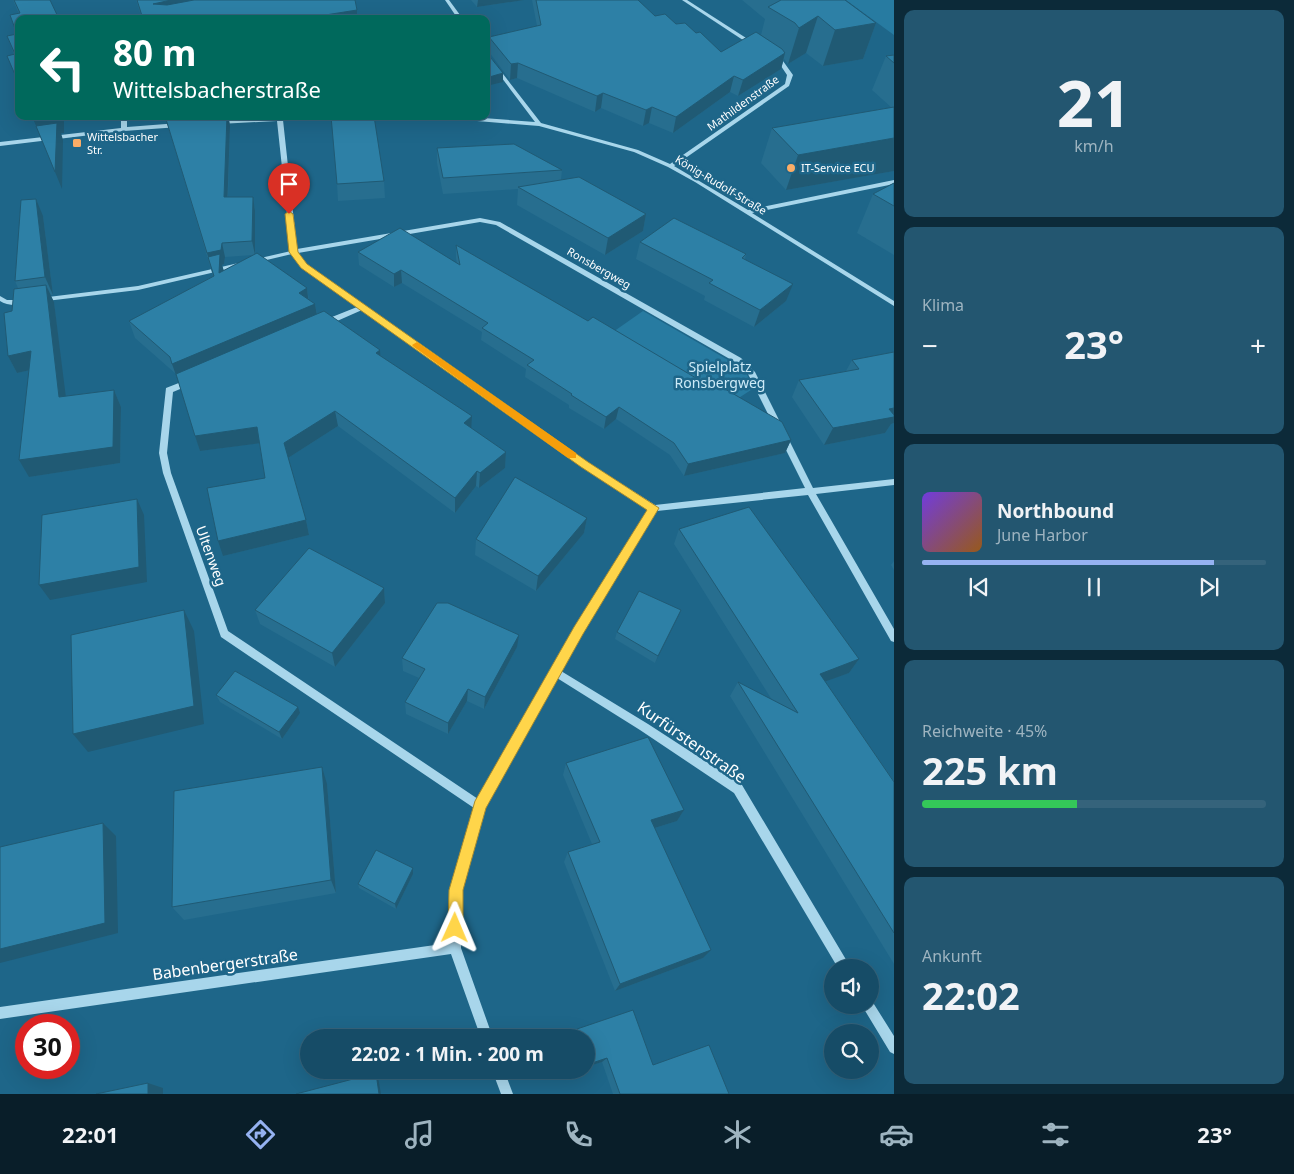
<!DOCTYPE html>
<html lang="de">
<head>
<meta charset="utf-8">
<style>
  body { margin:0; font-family:"Noto Sans",sans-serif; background:#235670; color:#f1f3f6; height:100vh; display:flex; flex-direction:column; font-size:19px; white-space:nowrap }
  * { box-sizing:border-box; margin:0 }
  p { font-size:16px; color:#9eb4c0 }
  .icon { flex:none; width:28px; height:28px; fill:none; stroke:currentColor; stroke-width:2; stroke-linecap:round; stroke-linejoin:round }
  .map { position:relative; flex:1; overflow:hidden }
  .panel { display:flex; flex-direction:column; gap:10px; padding:10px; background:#0c2a39; width:400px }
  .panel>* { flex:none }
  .hud { position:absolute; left:15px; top:15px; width:475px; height:105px; border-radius:10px; box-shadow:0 5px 20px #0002,0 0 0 1px #35637b; background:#00695c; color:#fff; overflow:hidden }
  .tools { position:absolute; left:824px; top:959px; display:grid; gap:10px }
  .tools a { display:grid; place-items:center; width:55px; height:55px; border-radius:50%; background:#164c67; box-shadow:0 5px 20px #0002,0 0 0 1px #35637b; font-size:25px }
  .speed { position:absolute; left:15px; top:1014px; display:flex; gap:10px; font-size:25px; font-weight:700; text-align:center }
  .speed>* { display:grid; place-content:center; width:65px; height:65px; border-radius:50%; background:#164c67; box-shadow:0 5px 20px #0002,0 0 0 1px #35637b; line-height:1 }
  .speed .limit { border:8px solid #d22; background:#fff; color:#111 }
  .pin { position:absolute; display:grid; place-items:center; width:42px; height:42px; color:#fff; margin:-51px -21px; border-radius:50% 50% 50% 0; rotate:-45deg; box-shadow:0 0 5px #0007 }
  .pin .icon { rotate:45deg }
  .me { position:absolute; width:55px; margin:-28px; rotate:1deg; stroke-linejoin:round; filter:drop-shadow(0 0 4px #0008) }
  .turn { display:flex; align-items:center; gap:18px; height:105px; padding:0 15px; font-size:22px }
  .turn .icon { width:65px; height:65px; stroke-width:2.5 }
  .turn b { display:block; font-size:35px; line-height:42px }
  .big { font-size:38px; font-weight:700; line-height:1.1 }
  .panel .card { flex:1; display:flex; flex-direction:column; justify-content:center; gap:8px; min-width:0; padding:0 18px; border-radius:10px; background:#235670 }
  .panel .dial { align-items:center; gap:0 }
  .dial b { font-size:65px; line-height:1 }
  .song { display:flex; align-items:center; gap:15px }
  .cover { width:60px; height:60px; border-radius:8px; background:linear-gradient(135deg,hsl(260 70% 55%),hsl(30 70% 35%)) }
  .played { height:5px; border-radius:2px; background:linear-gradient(90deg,#95b2f1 85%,#35637b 85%) }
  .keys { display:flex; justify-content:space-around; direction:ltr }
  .heat { display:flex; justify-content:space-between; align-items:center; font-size:28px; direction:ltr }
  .charge { height:8px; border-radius:4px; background:linear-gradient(90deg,#34c759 45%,#35637b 0) }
  .trip { position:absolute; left:300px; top:1029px; width:295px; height:50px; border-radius:25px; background:#164c67; box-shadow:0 5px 20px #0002,0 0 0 1px #35637b; font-weight:700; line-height:50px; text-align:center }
  .tabs { display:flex; height:80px; justify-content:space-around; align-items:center; background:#091e29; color:#9eb4c0 }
  .tabs .icon { width:35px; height:35px }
  .tabs .on { color:#95b2f1 }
  .tabs b { font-size:22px; color:#f1f3f6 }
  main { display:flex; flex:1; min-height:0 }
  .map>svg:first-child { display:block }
  .green { fill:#277ba1 }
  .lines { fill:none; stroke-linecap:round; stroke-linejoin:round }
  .minor { fill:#a8d6eb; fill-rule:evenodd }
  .wall { fill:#276e8f; fill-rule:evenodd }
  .shaded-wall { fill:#205a74 }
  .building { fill:#2d80a6; stroke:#205a74 }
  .route { fill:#ffd54a; stroke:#a68a30 }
  .slow { fill:#f59e0b }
  .poi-dot { fill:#fbad67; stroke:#1e6689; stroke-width:2 }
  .labels { text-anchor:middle; stroke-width:5; stroke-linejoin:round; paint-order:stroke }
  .far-street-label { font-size:11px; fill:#fff; stroke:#1e6689 }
  .far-poi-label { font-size:11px; fill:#fff; stroke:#1e6689; text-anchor:start }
  .park-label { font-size:14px; fill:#cdebf8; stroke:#1e6689 }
  .street-label { font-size:14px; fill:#fff; stroke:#1e6689 }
  .near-street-label { font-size:16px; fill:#fff; stroke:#1e6689 }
</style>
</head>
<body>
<main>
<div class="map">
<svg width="894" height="1094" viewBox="0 0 894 1094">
  <rect width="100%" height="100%" fill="#1e6689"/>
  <!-- green -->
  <g class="green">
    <polygon points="846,0 894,0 894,35"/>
    <polygon points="643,311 735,364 746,373 754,388 731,403 613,332"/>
  </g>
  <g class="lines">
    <!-- minor -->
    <g class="minor">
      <polygon points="445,0 449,0 463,19 458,19"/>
      <polygon points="682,0 687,0 757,45 752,46"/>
      <polygon points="486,52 541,123 638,150 670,164 785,84 787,75 779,63 770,57 775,56 783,61 793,75 789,86 674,166 748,210 894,180 894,184 752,213 894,301 894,306 695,182 668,167 634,152 539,126 429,117 428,116 457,116 535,122 486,57"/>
      <polygon points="121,116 127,116 127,127 179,123 182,125 179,127 124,131 0,146 0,142 121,128"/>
      <path d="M 280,116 L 339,116 L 336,118 L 283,120 L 297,249 L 480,218 L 500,222 L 741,358 L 755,372 L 813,488 L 894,479 L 894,485 L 816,494 L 894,629 L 894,642 L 891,641 L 808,495 L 657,511 L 582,633 L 561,671 L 648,724 L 742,785 L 851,968 L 838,968 L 734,793 L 640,730 L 557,678 L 485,808 L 462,890 L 461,948 L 493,1038 L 481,1038 L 451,954 L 0,1019 L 0,1007 L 449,943 L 450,890 L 474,808 L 221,637 L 163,473 L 159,453 L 166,388 L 189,379 L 193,382 L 192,384 L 173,392 L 167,453 L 171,473 L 228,631 L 478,799 L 576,627 L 649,509 L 581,466 L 362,310 L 328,325 L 322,325 L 322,321 L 357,307 L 302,267 L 292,254 L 138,290 L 38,302 L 37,300 L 40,298 L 138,286 L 291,251 L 277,121 L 219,124 L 216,122 L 219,120 ZM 480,222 L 496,225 L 735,362 L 748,374 L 805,488 L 655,505 L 587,462 L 306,265 L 298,253 Z"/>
      <path d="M 0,296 L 7,300 L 25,300 L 28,302 C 22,306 7,306 0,301 Z"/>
      <polygon points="870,1000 872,1001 894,1036 894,1054 890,1052 864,1009 862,1005 870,1005"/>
      <polygon points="492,1070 504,1070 513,1094 501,1094"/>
    </g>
  </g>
  <!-- wall -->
  <g class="wall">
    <polygon points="13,0 50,0 14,55 7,36 17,34 19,14"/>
    <polygon points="136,0 355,0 357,19 142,19"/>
    <polygon points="471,0 524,0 477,7"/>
    <polygon points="532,0 638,0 655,16 696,33 721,52 761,35 765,19 742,0 845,0 876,23 863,59 823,66 806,53 788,64 784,59 781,69 738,96 730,92 673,133 649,123 643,126 601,108 595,112 517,78 510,80 489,52 489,37 537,26"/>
    <polygon points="894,55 894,171 786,190 761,163 772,128 892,108 872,90 886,56"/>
    <path d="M 165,116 L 231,116 L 231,119 L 229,119 L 230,126 L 228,197 L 253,197 L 255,211 L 255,254 L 307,288 L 309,300 L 315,304 L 317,314 L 381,356 L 471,428 L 506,452 L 505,468 L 479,488 L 476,486 L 455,513 L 338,426 L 288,458 L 306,520 L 309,535 L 223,556 L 265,478 L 259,443 L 200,451 L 176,374 L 135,338 L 129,321 L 213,276 ZM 253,255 L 224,271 L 222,265 L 224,264 L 225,257 Z"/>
    <polygon points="437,148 562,170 561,180 646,214 643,231 605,255 517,205 518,189 443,194 437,163"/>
    <polygon points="384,181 385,198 338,201 337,184"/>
    <polygon points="894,183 894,255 857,233 873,194"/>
    <polygon points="43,216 53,295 50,295 54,302 65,396 114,390 121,407 120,463 29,477 29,370 17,373 8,356 12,311 18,288 15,281"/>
    <polygon points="640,242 746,254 745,259 786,301 754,327 704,300 705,296 636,259"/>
    <polygon points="456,245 791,440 785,453 684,476 670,455 616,419 604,429 569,408 569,405 525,377 526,369 481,340 482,332 402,283 394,287 359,265 358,252 457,263 456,258"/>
    <polygon points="894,352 894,423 891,424 885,433 824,445 792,397 799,380 846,371 852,360"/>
    <polygon points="587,518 584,533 536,591 475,555 476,539"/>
    <polygon points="679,529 859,659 849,673 825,681 894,781 894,964 730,696 738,682 772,700 674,544"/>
    <polygon points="894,561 894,570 891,565"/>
    <polygon points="384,588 385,603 335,667 260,624 255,610"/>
    <polygon points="678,617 655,663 615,639 617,632"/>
    <polygon points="517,647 484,709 467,701 448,734 406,714 405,702 419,678 403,671 402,658"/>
    <polygon points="216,695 300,713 282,739 220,702"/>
    <polygon points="566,763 684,810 677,821 655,828 703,958 615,991 564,862 568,852 592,844 563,775"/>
    <polygon points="327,784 336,893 184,920 172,907"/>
    <polygon points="413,874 396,909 359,888 358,884"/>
    <polygon points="577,1029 653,1065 729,1094 613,1094 602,1062 586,1067 586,1038 574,1038 573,1034"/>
  </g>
  <!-- shaded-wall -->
  <g class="shaded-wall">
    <polygon points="171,0 245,0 159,19 153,4"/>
    <polygon points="478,0 524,0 477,7"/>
    <polygon points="357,10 357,19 300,19"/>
    <polygon points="818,16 806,53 788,64 799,28"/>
    <polygon points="876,23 863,59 823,66 835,30"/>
    <polygon points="785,53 781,69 738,96 743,80"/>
    <polygon points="518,63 517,78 510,80 511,64"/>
    <polygon points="503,73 503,82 486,86 486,78"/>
    <polygon points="734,76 730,92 673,133 676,117"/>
    <polygon points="603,93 601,108 595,112 597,96"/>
    <polygon points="652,107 649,123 643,126 646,110"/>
    <polygon points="58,116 76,116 64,119 64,133 61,133 63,140 62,189 34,121"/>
    <polygon points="227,116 228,116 230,126 227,211 224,197"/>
    <polygon points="894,138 894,171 786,190 798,155"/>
    <polygon points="253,197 255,211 255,255 252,241"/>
    <polygon points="36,199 43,216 53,295 45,277"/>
    <polygon points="646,214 643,231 605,255 608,238"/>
    <polygon points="222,243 225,257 224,264 222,265 224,272 223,290 208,257 211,267 207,253"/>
    <polygon points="401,270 402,283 394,287 394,274"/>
    <polygon points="793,284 786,301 754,327 760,310"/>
    <polygon points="46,285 54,302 68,414 59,397"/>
    <polygon points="307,288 309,306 315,304 318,322 178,381 172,364"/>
    <polygon points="380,350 381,366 376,353"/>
    <polygon points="31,351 39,368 17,373 8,356"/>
    <polygon points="114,390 121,407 120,463 29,477 19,460"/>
    <polygon points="619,407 616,419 604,429 606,417"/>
    <polygon points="894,408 894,423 891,424 885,433 824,445 833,428 889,409"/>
    <polygon points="335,411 338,426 288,458 284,443"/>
    <polygon points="472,416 471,432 464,423"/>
    <polygon points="257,427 261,443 200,451 195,436"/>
    <polygon points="791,440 785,453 684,476 688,464"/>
    <polygon points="506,452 505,468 479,488 480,473"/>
    <polygon points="477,471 476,486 455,513 455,498"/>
    <polygon points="137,499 144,515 147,582 50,600 39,585"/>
    <polygon points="587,518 584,533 536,591 538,576"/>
    <polygon points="306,520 309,535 223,556 218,541"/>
    <polygon points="384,588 385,603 335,667 332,653"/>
    <polygon points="184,610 194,631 204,724 88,752 73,734"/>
    <polygon points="681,610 678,617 655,663 658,656"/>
    <polygon points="519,635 517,647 484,709 485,697"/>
    <polygon points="859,659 849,673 810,687 820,674"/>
    <polygon points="468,689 467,701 448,734 448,723"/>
    <polygon points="298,707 300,713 282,739 279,732"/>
    <polygon points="322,767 327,784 336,893 331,880"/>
    <polygon points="684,810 677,821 645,831 651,820"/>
    <polygon points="103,823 116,836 118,933 0,963 0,949"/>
    <polygon points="413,868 413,874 396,909 395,904"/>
    <polygon points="711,950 703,958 615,991 620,984"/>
    <polygon points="607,1058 602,1062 586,1067 589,1064"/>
    <polygon points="376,1073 378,1077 381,1094 379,1094"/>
    <polygon points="148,1083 163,1088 163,1094 148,1094"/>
  </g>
  <!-- building -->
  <g class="building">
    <polygon points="14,0 50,0 59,19 19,19 19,84 7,56 15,54 7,36 17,34 10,15 20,13"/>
    <polygon points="137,0 171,0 153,4 167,5 194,0 355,0 357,10 300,19 143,19"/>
    <polygon points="536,0 638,0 655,16 665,14 676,24 685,23 696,33 700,32 721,52 756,32 782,49 785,53 743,80 734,76 676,117 652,107 646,110 603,93 597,96 518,63 511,64 489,37 541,25"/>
    <polygon points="781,0 845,0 876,23 835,30 818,16 799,28 795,23 768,7"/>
    <polygon points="486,52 503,73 486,78"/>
    <polygon points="894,55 894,63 886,56"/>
    <polygon points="894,107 894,138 798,155 772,128"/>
    <polygon points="32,116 58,116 58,118 34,121"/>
    <polygon points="165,116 227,116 224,197 253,197 252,241 222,243 221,250 207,253"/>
    <polygon points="331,116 374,116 384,181 337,184"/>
    <polygon points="57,123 55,172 36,126"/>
    <polygon points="514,144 562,170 443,178 437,148"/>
    <polygon points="579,177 646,214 608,238 518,187"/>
    <polygon points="894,183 894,206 873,194"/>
    <polygon points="36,199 45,277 15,281 21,200"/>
    <polygon points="674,218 746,254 742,258 793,284 760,310 709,283 713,280 640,242"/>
    <polygon points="400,228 460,265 456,245 588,321 593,317 701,381 706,378 782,422 791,440 688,464 674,443 619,407 606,417 571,395 572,394 527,365 534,360 482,328 488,323 401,270 394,274 358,252"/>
    <polygon points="257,253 307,288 299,293 315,304 172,364 170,357 129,321 214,276 208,257 220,254 219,273"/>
    <polygon points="46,285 59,397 114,390 113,447 19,460 31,351 8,356 4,313 12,311 14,289"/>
    <polygon points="324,311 380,350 376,353 472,416 464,423 506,452 480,473 477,471 455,498 335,411 284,443 306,520 218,541 207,488 265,478 257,427 195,436 176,374"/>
    <polygon points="894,352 894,408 889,409 894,415 894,417 833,428 799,380 859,369 852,360"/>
    <polygon points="515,477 587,518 538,576 476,539"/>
    <polygon points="137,499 139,567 39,585 42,515"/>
    <polygon points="749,507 859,659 820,674 894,782 894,933 738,682 798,713 679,529"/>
    <polygon points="309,548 384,588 332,653 255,610"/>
    <polygon points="639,591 681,610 658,656 617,632"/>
    <polygon points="437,603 448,603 519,635 485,697 468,689 448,723 405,702 425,669 402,658"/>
    <polygon points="184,610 194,706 73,734 71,635"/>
    <polygon points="235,671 298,707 279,732 216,695"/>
    <polygon points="648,737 684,810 651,820 711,950 620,984 568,852 600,842 566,763"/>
    <polygon points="322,767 331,880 172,907 174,791"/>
    <polygon points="103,823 105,923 0,949 0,847"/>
    <polygon points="376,850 413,868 395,904 358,884"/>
    <polygon points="633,1010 653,1065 709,1045 729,1094 620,1094 607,1058 589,1064 586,1055 586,1038 580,1038 577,1029"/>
    <polygon points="376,1073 379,1094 296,1094"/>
    <polygon points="148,1083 148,1094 96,1094"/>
  </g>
  <!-- route -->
  <polygon class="route" points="289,211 293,214 298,252 307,264 588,462 659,508 583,634 486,808 463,890 463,928 461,934 455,936 450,934 448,928 449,890 475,801 574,627 647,510 581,467 301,268 289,252 285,214"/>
  <!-- slow -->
  <polygon class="slow" points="417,342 576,453 576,458 568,458 414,347 412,345"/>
  <!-- markers -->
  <g class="poi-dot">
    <rect x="72" y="138" width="10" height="10" rx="2.5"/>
    <circle cx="791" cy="168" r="5"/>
  </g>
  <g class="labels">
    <!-- far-street labels -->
    <g class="far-street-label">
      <text transform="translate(743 103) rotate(-36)" y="4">Mathildenstraße</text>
      <text transform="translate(721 185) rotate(31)" y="4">König-Rudolf-Straße</text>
      <text transform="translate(599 268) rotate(30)" y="4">Ronsbergweg</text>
    </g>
    <!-- far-poi labels -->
    <g class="far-poi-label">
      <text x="87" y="141">Wittelsbacher<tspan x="87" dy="13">Str.</tspan></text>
      <text x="801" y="172">IT-Service ECU</text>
    </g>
    <!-- park labels -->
    <g class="park-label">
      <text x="720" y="372">Spielplatz<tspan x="720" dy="16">Ronsbergweg</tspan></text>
    </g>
    <!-- street labels -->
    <g class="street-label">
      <text transform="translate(211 556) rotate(70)" y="5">Ultenweg</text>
    </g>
    <!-- near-street labels -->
    <g class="near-street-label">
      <text transform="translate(692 742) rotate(35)" y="6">Kurfürstenstraße</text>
      <text transform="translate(225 964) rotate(-8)" y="6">Babenbergerstraße</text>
    </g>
  </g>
</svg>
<div class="tools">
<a><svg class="icon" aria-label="sound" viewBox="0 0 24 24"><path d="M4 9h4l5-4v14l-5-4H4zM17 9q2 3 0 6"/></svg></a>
<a><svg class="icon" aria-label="search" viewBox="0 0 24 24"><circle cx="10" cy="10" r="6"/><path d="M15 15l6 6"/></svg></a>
</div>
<div class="speed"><div class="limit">30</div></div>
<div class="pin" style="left:289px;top:214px;background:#d93025"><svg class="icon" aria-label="arrive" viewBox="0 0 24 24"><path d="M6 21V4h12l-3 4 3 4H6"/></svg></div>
<svg class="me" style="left:455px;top:928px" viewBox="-20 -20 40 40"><path d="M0-17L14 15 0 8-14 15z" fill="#ffd54a" stroke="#fff" stroke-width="4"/></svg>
<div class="trip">22:02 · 1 Min. · 200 m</div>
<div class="hud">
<div class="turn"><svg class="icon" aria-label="left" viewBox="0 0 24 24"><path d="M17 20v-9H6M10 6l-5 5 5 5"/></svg><div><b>80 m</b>Wittelsbacherstraße</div></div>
</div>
</div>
<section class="panel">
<div class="card dial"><b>21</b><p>km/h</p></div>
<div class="card"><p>Klima</p>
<div class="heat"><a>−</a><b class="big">23°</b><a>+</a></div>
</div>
<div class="card">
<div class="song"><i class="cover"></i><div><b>Northbound</b><p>June Harbor</p></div></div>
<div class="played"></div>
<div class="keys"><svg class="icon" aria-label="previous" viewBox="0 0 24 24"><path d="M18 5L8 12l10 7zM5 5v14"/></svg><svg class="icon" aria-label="pause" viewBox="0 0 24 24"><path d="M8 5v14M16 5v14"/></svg><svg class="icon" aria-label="next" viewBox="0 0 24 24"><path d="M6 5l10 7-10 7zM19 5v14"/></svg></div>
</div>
<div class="card"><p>Reichweite · 45%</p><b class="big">225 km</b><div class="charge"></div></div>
<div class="card"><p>Ankunft</p><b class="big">22:02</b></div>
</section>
</main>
<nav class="tabs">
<b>22:01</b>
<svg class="icon on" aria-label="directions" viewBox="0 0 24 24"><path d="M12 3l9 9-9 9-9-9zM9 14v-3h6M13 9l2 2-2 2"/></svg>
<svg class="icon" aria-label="music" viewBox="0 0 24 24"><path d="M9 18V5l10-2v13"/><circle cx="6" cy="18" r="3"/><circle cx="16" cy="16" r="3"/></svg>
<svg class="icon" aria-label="phone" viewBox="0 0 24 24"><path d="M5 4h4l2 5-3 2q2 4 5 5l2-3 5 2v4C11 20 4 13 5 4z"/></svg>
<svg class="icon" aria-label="climate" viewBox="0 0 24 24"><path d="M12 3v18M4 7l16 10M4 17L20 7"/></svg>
<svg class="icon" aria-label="car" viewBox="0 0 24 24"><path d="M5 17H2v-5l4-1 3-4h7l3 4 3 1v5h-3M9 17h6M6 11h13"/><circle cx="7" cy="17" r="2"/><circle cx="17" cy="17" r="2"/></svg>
<svg class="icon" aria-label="filters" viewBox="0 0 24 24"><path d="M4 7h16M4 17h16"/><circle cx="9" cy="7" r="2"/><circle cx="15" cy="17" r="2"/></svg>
<b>23°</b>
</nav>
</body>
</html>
